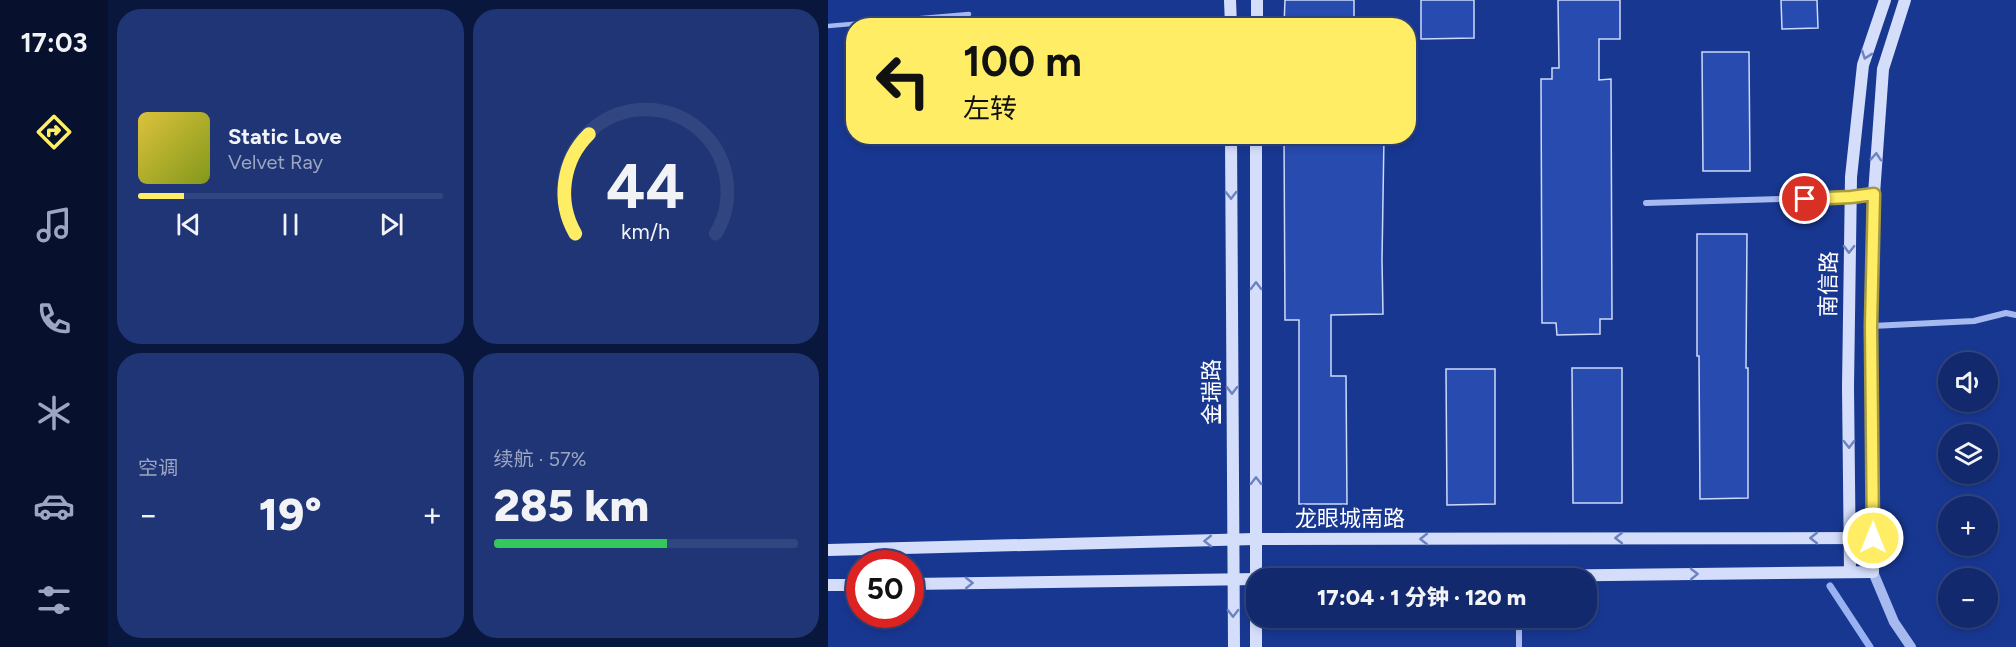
<!DOCTYPE html>
<html lang="zh">
<head>
<meta charset="utf-8">
<style>
  body { margin:0; font-family:Figtree,"Noto Sans SC",sans-serif; background:#1f3575; color:#f1f3f6; height:100vh; display:flex; flex-direction:column; font-size:22px; white-space:nowrap }
  * { box-sizing:border-box; margin:0 }
  p { font-size:20px; color:#9ca6c2 }
  .icon { flex:none; width:33px; height:33px; fill:none; stroke:currentColor; stroke-width:2; stroke-linecap:round; stroke-linejoin:round }
  .map { position:relative; flex:1; overflow:hidden }
  .side { display:flex; flex-direction:column; gap:9px; padding:9px; background:#0a173c; width:720px }
  .side>* { flex:none }
  .banner { position:absolute; left:18px; top:18px; width:570px; height:126px; border-radius:24px; box-shadow:0 3px 9px #0003,0 0 0 2px #314580; background:#ffee65; color:#111; overflow:hidden }
  .tools { position:absolute; left:1110px; top:352px; display:grid; gap:12px }
  .tools a { display:grid; place-items:center; width:60px; height:60px; border-radius:50%; background:#12296d; box-shadow:0 3px 9px #0003,0 0 0 2px #314580; font-size:30px }
  .speed { position:absolute; left:18px; top:550px; display:flex; gap:12px; font-size:30px; font-weight:700; text-align:center }
  .speed>* { display:grid; place-content:center; width:78px; height:78px; border-radius:50%; background:#12296d; box-shadow:0 3px 9px #0003,0 0 0 2px #314580; line-height:1 }
  .speed .limit { border:9px solid #d22; background:#fff; color:#111 }
  .pin { position:absolute; display:grid; place-items:center; width:51px; height:51px; color:#fff; margin:-26px; border:3px solid #fff; border-radius:50%; box-shadow:0 2px 6px #0007 }
  .me { position:absolute; width:66px; margin:-33px; rotate:0deg; stroke-linejoin:round; filter:drop-shadow(0 0 4px #0008) }
  .turn { display:flex; align-items:center; gap:21px; height:126px; padding:0 18px; font-size:27px }
  .turn .icon { width:78px; height:78px; stroke-width:2.5 }
  .turn b { display:block; font-size:42px; line-height:51px }
  .big { font-size:45px; font-weight:800; line-height:1.1 }
  .side .card { flex:1; display:flex; flex-direction:column; justify-content:center; gap:9px; min-width:0; padding:0 21px; border-radius:24px; background:#1f3575 }
  .side .dial { align-items:center; gap:0 }
  .dial svg { height:156px; overflow:visible; fill:none; stroke:#314580; stroke-width:7; stroke-linecap:round; text-anchor:middle }
  .dial text { fill:#f1f3f6; stroke:none }
  .song { display:flex; align-items:center; gap:18px }
  .cover { width:72px; height:72px; border-radius:9px; background:linear-gradient(135deg,hsl(50 70% 55%),hsl(70 70% 35%)) }
  .played { height:6px; border-radius:3px; background:linear-gradient(90deg,#ffee65 15%,#314580 15%) }
  .keys { display:flex; justify-content:space-around; direction:ltr }
  .heat { display:flex; justify-content:space-between; align-items:center; font-size:33px; direction:ltr }
  .charge { height:9px; border-radius:4px; background:linear-gradient(90deg,#34c759 57%,#314580 0) }
  .side .tiles { flex:1; display:grid; gap:9px; grid-template-columns:repeat(2,1fr) }
  .trip { position:absolute; left:418px; top:568px; width:351px; height:60px; border-radius:24px; background:#12296d; box-shadow:0 3px 9px #0003,0 0 0 2px #314580; font-weight:800; line-height:60px; text-align:center }
  main { display:flex; flex:1; min-height:0 }
  .dock { display:flex; flex-direction:column; width:108px; justify-content:space-around; align-items:center; background:#07102c; color:#9ca6c2 }
  .dock .icon { width:42px; height:42px }
  .dock .selected { color:#ffee65 }
  .dock b { font-size:27px; color:#f1f3f6 }
  .map>svg:first-child { display:block }
  .lines { fill:none; stroke-linecap:round; stroke-linejoin:round }
  .stream { stroke:#99b2f2; stroke-width:7 }
  .building { fill:#274baf; stroke:#cddafb; stroke-width:1.5 }
  .service { stroke:#a7baef; stroke-width:4.5 }
  .minor { stroke:#a7baef; stroke-width:6 }
  .tertiary { stroke:#a7baef; stroke-width:10 }
  .secondary { stroke:#d4defb; stroke-width:12 }
  .oneway { stroke:#6d82c1 }
  .route-casing { stroke:#a69b42; stroke-width:15 }
  .route { stroke:#ffee65; stroke-width:10 }
  .labels { text-anchor:middle; stroke-width:6; stroke-linejoin:round; paint-order:stroke }
  .street-label { font-size:22px; fill:#fff; stroke:#183791 }
</style>
</head>
<body>
<main>
<nav class="dock">
<b>17:03</b>
<svg class="icon selected" aria-label="directions" viewBox="0 0 24 24"><path d="M12 3l9 9-9 9-9-9zM9 14v-3h6M13 9l2 2-2 2"/></svg>
<svg class="icon" aria-label="music" viewBox="0 0 24 24"><path d="M9 18V5l10-2v13"/><circle cx="6" cy="18" r="3"/><circle cx="16" cy="16" r="3"/></svg>
<svg class="icon" aria-label="phone" viewBox="0 0 24 24"><path d="M5 4h4l2 5-3 2q2 4 5 5l2-3 5 2v4C11 20 4 13 5 4z"/></svg>
<svg class="icon" aria-label="climate" viewBox="0 0 24 24"><path d="M12 3v18M4 7l16 10M4 17L20 7"/></svg>
<svg class="icon" aria-label="car" viewBox="0 0 24 24"><path d="M5 17H2v-5l4-1 3-4h7l3 4 3 1v5h-3M9 17h6M6 11h13"/><circle cx="7" cy="17" r="2"/><circle cx="17" cy="17" r="2"/></svg>
<svg class="icon" aria-label="filters" viewBox="0 0 24 24"><path d="M4 7h16M4 17h16"/><circle cx="9" cy="7" r="2"/><circle cx="15" cy="17" r="2"/></svg>
</nav>
<section class="side">
<div class="tiles">
<div class="card">
<div class="song"><i class="cover"></i><div><b>Static Love</b><p>Velvet Ray</p></div></div>
<div class="played"></div>
<div class="keys"><svg class="icon" aria-label="previous" viewBox="0 0 24 24"><path d="M18 5L8 12l10 7zM5 5v14"/></svg><svg class="icon" aria-label="pause" viewBox="0 0 24 24"><path d="M8 5v14M16 5v14"/></svg><svg class="icon" aria-label="next" viewBox="0 0 24 24"><path d="M6 5l10 7-10 7zM19 5v14"/></svg></div>
</div>
<div class="card dial"><svg viewBox="0 0 100 80">
<path d="M14 69A42 42 0 1 1 86 69"/>
<path d="M14 69A42 42 0 0 1 21 18" stroke="#ffee65"/>
<text x="50" y="56" font-size="32" font-weight="700">44</text>
<text x="50" y="72" font-size="11">km/h</text>
</svg></div>
<div class="card"><p>空调</p>
<div class="heat"><a>−</a><b class="big">19°</b><a>+</a></div>
</div>
<div class="card"><p>续航 · 57%</p><b class="big">285 km</b><div class="charge"></div></div>
</div>
</section>
<div class="map">
<svg width="1188" height="647" viewBox="0 0 1188 647">
  <rect width="100%" height="100%" fill="#183791"/>
  <g class="lines">
    <!-- stream -->
    <polyline class="stream" points="1002,586 1042,647"/>
  </g>
  <!-- building -->
  <g class="building">
    <polygon points="457,0 526,0 526,20 511,20 511,26 456,26"/>
    <polygon points="593,0 646,0 646,38 593,39"/>
    <polygon points="730,0 792,0 792,39 771,39 771,80 783,79 784,319 772,319 772,334 729,335 728,323 714,323 713,79 724,79 724,68 731,68"/>
    <polygon points="953,0 989,0 990,28 954,29"/>
    <polygon points="874,52 921,52 922,171 875,171"/>
    <polygon points="456,136 556,136 554,260 555,314 503,315 503,376 518,376 519,504 471,504 471,320 457,320"/>
    <polygon points="869,234 919,234 918,368 920,368 920,498 872,499 871,356 869,356"/>
    <polygon points="744,368 794,368 794,503 745,503"/>
    <polygon points="618,369 667,369 667,504 619,505"/>
  </g>
  <g class="lines">
    <!-- service -->
    <polyline class="service" points="0,26 141,14"/>
    <!-- minor -->
    <g class="minor">
      <polyline points="818,203 1023,197"/>
      <polyline points="1044,326 1146,321 1178,313 1188,315"/>
      <polyline points="691,618 691,647"/>
    </g>
    <!-- tertiary -->
    <g class="tertiary">
      <polyline points="1023,197 1046,194"/>
      <polyline points="1045,572 1066,622 1083,647"/>
    </g>
    <!-- secondary -->
    <g class="secondary">
      <polyline points="402,0 403,26"/>
      <polyline points="429,26 429,0"/>
      <polyline points="403,136 406,647"/>
      <polyline points="0,550 427,539 1045,538"/>
      <polyline points="1022,572 1020,387 1023,177 1035,65 1057,0"/>
      <polyline points="429,579 1045,572 1043,326 1046,194 1055,69 1077,0"/>
      <polyline points="82,584 429,579"/>
      <polyline points="0,585 32,585"/>
      <polyline points="428,647 428,136"/>
    </g>
  </g>
  <!-- one-way arrows -->
  <defs><path id="oneway-chevron" d="M-2-3.5L2.5 0L-2 3.5" fill="none" stroke-width="1.6" stroke-linecap="round" stroke-linejoin="round" transform="scale(1.5)"/></defs>
  <g class="oneway">
    <use href="#oneway-chevron" transform="translate(1038 55) rotate(109)"/>
    <use href="#oneway-chevron" transform="translate(1048 157) rotate(-86)"/>
    <use href="#oneway-chevron" transform="translate(403 195) rotate(90)"/>
    <use href="#oneway-chevron" transform="translate(1021 249) rotate(91)"/>
    <use href="#oneway-chevron" transform="translate(428 286) rotate(-90)"/>
    <use href="#oneway-chevron" transform="translate(404 390) rotate(90)"/>
    <use href="#oneway-chevron" transform="translate(1021 444) rotate(89)"/>
    <use href="#oneway-chevron" transform="translate(428 481) rotate(-90)"/>
    <use href="#oneway-chevron" transform="translate(791 538) rotate(180)"/>
    <use href="#oneway-chevron" transform="translate(986 538) rotate(180)"/>
    <use href="#oneway-chevron" transform="translate(596 539) rotate(180)"/>
    <use href="#oneway-chevron" transform="translate(380 541) rotate(179)"/>
    <use href="#oneway-chevron" transform="translate(866 574) rotate(-1)"/>
    <use href="#oneway-chevron" transform="translate(141 583) rotate(-1)"/>
    <use href="#oneway-chevron" transform="translate(405 613) rotate(90)"/>
  </g>
  <g class="lines">
    <!-- route casing -->
    <g class="route-casing">
      <polyline id="route" points="977,199 1023,197 1046,194 1043,326 1045,538"/>
    </g>
    <!-- route -->
    <use href="#route" class="route"/>
  </g>
  <g class="labels">
    <!-- street labels -->
    <g class="street-label">
      <text transform="translate(1000 284) rotate(-89)" y="8">南信路</text>
      <text transform="translate(383 392) rotate(-90)" y="8">金瑞路</text>
      <text x="522" y="526">龙眼城南路</text>
    </g>
  </g>
</svg>
<div class="tools">
<a><svg class="icon" aria-label="sound" viewBox="0 0 24 24"><path d="M4 9h4l5-4v14l-5-4H4zM17 9q2 3 0 6"/></svg></a>
<a><svg class="icon" aria-label="layers" viewBox="0 0 24 24"><path d="M12 4l9 5-9 5-9-5zM3 14l9 5 9-5"/></svg></a>
<a>+</a>
<a>−</a>
</div>
<div class="speed"><div class="limit">50</div></div>
<div class="pin" style="left:977px;top:199px;background:#d93025"><svg class="icon" aria-label="arrive" viewBox="0 0 24 24"><path d="M6 21V4h12l-3 4 3 4H6"/></svg></div>
<svg class="me" style="left:1045px;top:538px" viewBox="-20 -20 40 40"><circle r="17" fill="#ffee65" stroke="#fff" stroke-width="3"/><path d="M0-11L8 9 0 5-8 9z" fill="#fff"/></svg>
<div class="trip">17:04 · 1 分钟 · 120 m</div>
<div class="banner">
<div class="turn"><svg class="icon" aria-label="left" viewBox="0 0 24 24"><path d="M17 20v-9H6M10 6l-5 5 5 5"/></svg><div><b>100 m</b>左转</div></div>
</div>
</div>
</main>
</body>
</html>
